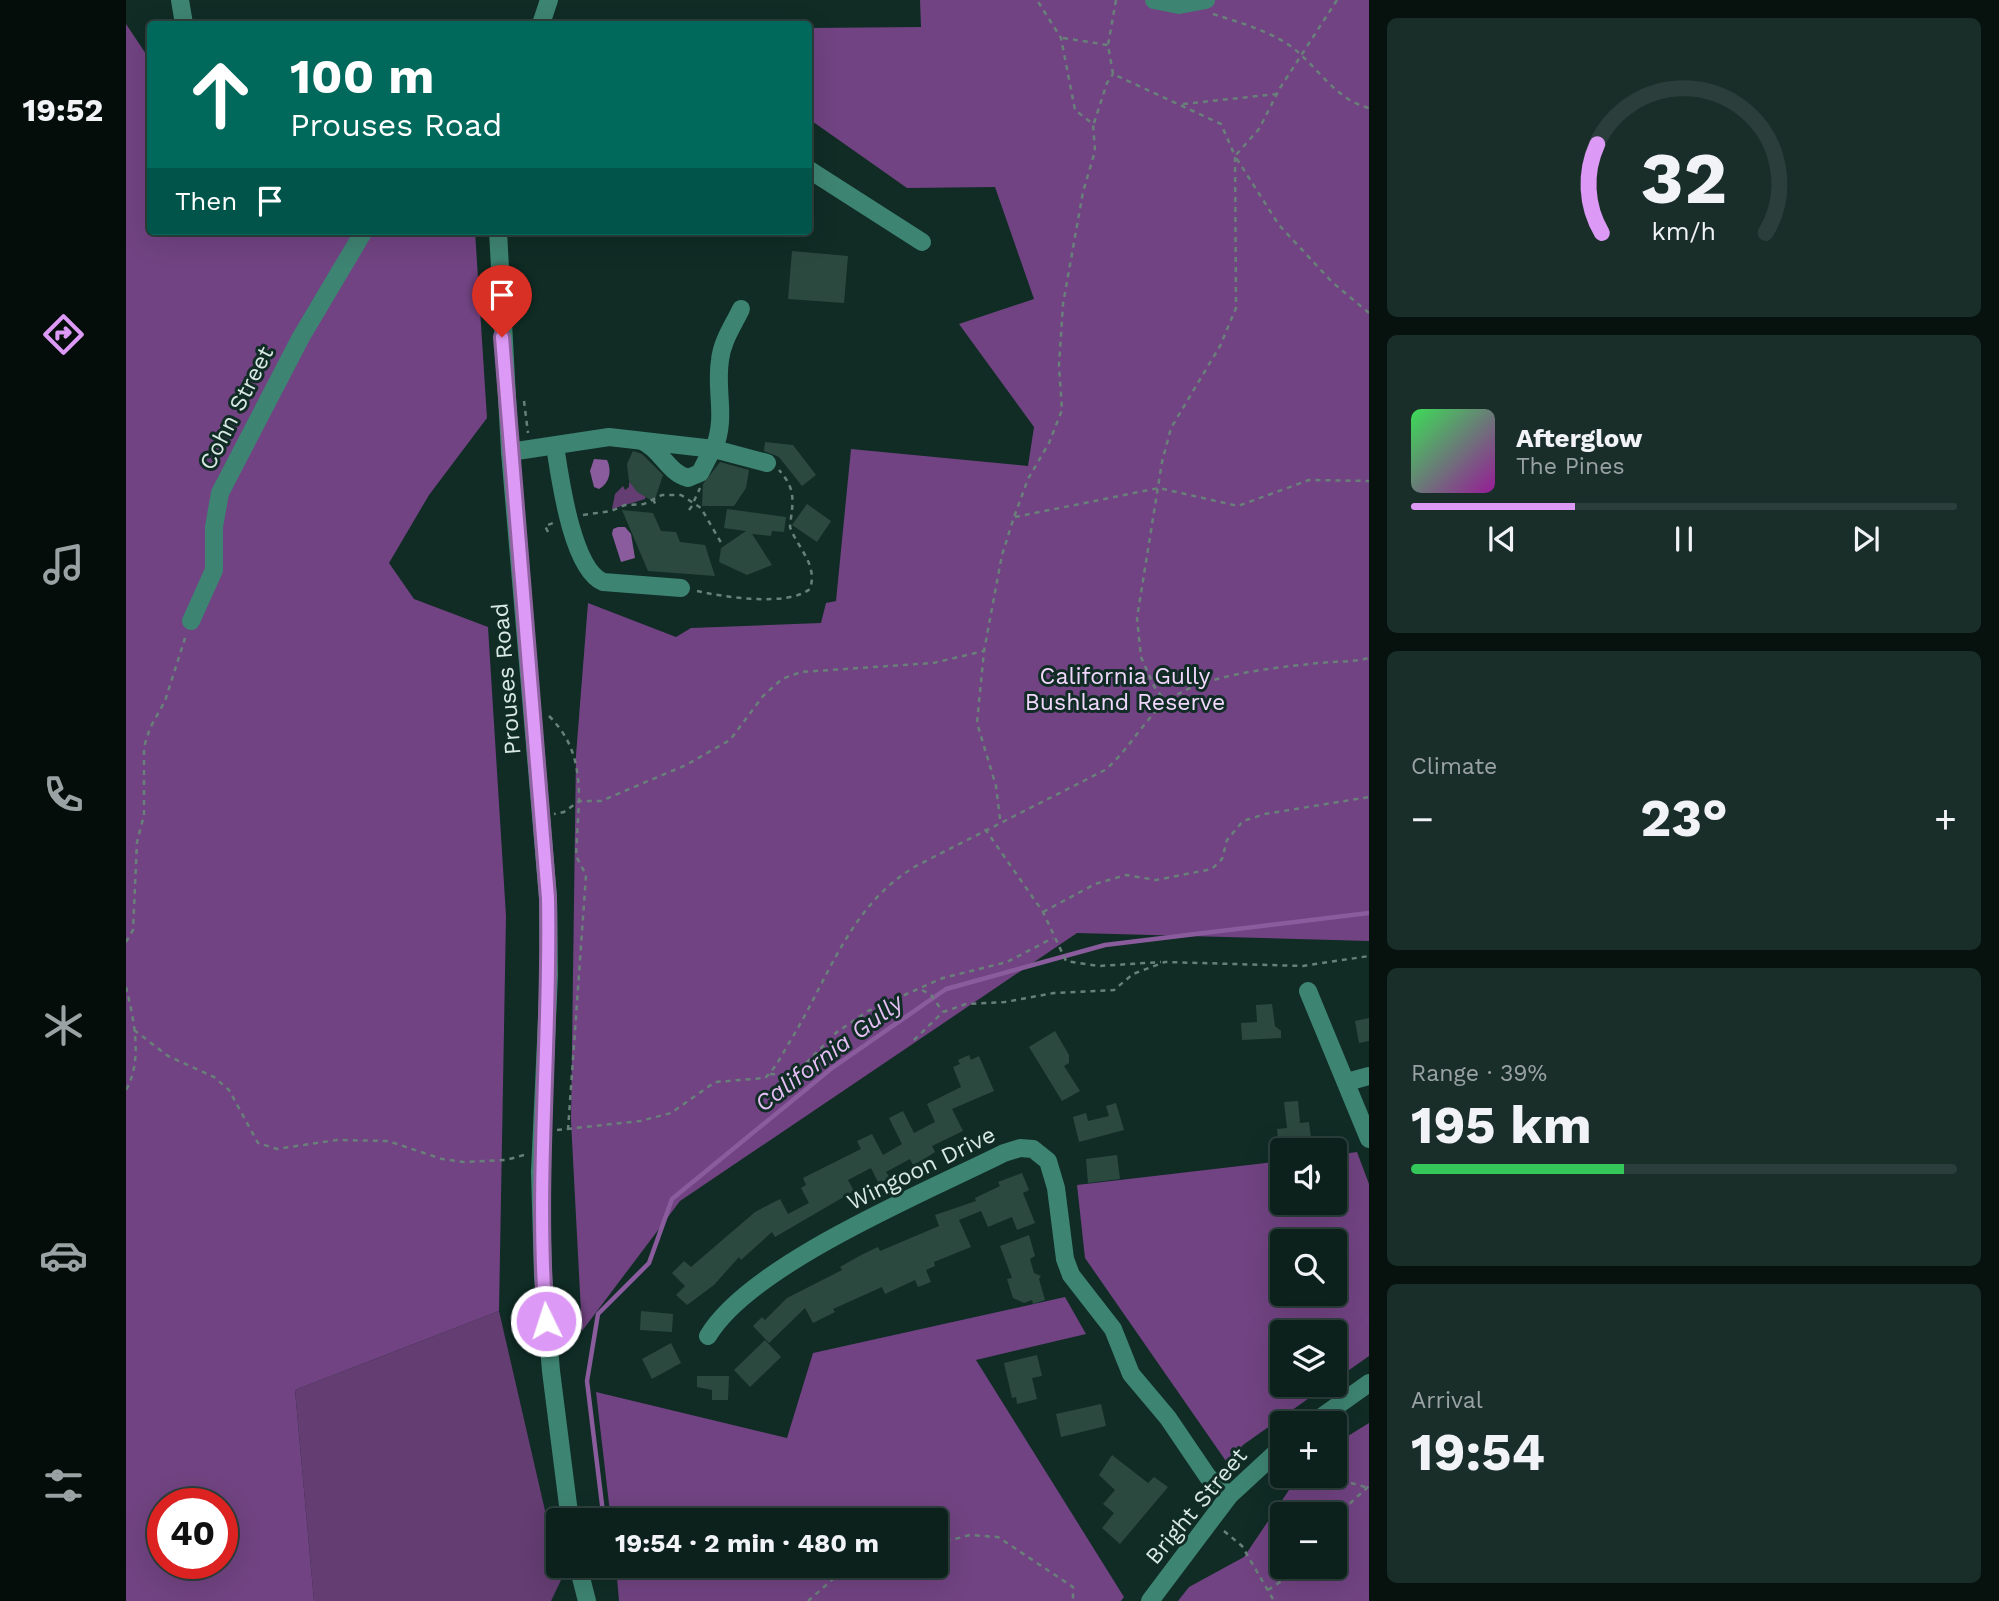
<!DOCTYPE html>
<html lang="en">
<head>
<meta charset="utf-8">
<style>
  body { margin:0; font-family:"Work Sans",sans-serif; background:#1a2e29; color:#f1f3f6; height:100vh; display:flex; flex-direction:column; font-size:26px; white-space:nowrap }
  * { box-sizing:border-box; margin:0 }
  p { font-size:23px; color:#9aa3a3 }
  .icon { flex:none; width:38px; height:38px; fill:none; stroke:currentColor; stroke-width:2; stroke-linecap:round; stroke-linejoin:round }
  .map { position:relative; flex:1; overflow:hidden }
  .drawer { display:flex; flex-direction:column; gap:18px; padding:18px; background:#07120f; width:630px }
  .drawer>* { flex:none }
  .hud { position:absolute; left:21px; top:21px; width:665px; height:214px; border-radius:7px; box-shadow:0 7px 28px #0002,0 0 0 2px #2c3e3b; background:#00695c; color:#fff; overflow:hidden }
  .buttons { position:absolute; left:1144px; top:1138px; display:grid; gap:14px }
  .buttons a { display:grid; place-items:center; width:77px; height:77px; border-radius:7px; background:#0c211c; box-shadow:0 7px 28px #0002,0 0 0 2px #2c3e3b; font-size:35px }
  .speed { position:absolute; left:21px; top:1488px; display:flex; gap:14px; font-size:35px; font-weight:700; text-align:center }
  .speed>* { display:grid; place-content:center; width:91px; height:91px; border-radius:50%; background:#0c211c; box-shadow:0 7px 28px #0002,0 0 0 2px #2c3e3b; line-height:1 }
  .speed .limit { border:10px solid #d22; background:#fff; color:#111 }
  .pin { position:absolute; display:grid; place-items:center; width:60px; height:60px; color:#fff; margin:-72px -30px; border-radius:50% 50% 50% 0; rotate:-45deg; box-shadow:0 0 7px #0007 }
  .pin .icon { rotate:45deg }
  .me { position:absolute; width:77px; margin:-38px; rotate:356deg; stroke-linejoin:round; filter:drop-shadow(0 0 5px #0008) }
  .turn { display:flex; align-items:center; gap:24px; height:147px; padding:0 28px; font-size:32px }
  .turn .icon { width:91px; height:91px; stroke-width:2.5 }
  .turn b { display:block; font-size:49px; line-height:60px }
  .then { display:flex; align-items:center; height:66px; padding:0 28px; background:#0003; gap:14px; font-size:26px }
  .big { font-size:52px; font-weight:700; line-height:1.1 }
  .drawer .widget { flex:1; display:flex; flex-direction:column; justify-content:center; gap:10px; min-width:0; padding:0 24px; border-radius:10px; background:#1a2e29 }
  .drawer .dial { align-items:center; gap:0 }
  .dial svg { height:182px; overflow:visible; fill:none; stroke:#2c3e3b; stroke-width:7; stroke-linecap:round; text-anchor:middle }
  .dial text { fill:#f1f3f6; stroke:none }
  .song { display:flex; align-items:center; gap:21px }
  .cover { width:84px; height:84px; border-radius:10px; background:linear-gradient(135deg,hsl(130 70% 55%),hsl(300 70% 35%)) }
  .played { height:7px; border-radius:4px; background:linear-gradient(90deg,#dc99f5 30%,#2c3e3b 30%) }
  .keys { display:flex; justify-content:space-around; direction:ltr }
  .heat { display:flex; justify-content:space-between; align-items:center; font-size:38px; direction:ltr }
  .charge { height:10px; border-radius:5px; background:linear-gradient(90deg,#34c759 39%,#2c3e3b 0) }
  .trip { position:absolute; left:420px; top:1508px; width:402px; height:70px; border-radius:7px; background:#0c211c; box-shadow:0 7px 28px #0002,0 0 0 2px #2c3e3b; font-weight:700; line-height:70px; text-align:center }
  main { display:flex; flex:1; min-height:0 }
  .menu { display:flex; flex-direction:column; width:126px; justify-content:space-around; align-items:center; background:#050d0b; color:#9aa3a3 }
  .menu .icon { width:49px; height:49px }
  .menu .on { color:#dc99f5 }
  .menu b { font-size:32px; color:#f1f3f6 }
  .map>svg:first-child { display:block }
  .green { fill:#643d72 }
  .forest { fill:#714382; fill-rule:evenodd }
  .water { fill:#8b5c9d }
  .lines { fill:none; stroke-linecap:round; stroke-linejoin:round }
  .stream { stroke:#8b5c9d; stroke-width:4.5 }
  .building { fill:#2c4940 }
  .path { stroke:#69807a; stroke-width:2.5; stroke-dasharray:5 5; stroke-linecap:butt }
  .minor { stroke:#3e8472; stroke-width:18 }
  .route-casing { stroke:#8f639f; stroke-width:18 }
  .route { stroke:#dc99f5; stroke-width:12 }
  .labels { text-anchor:middle; stroke-width:6; stroke-linejoin:round; paint-order:stroke }
  .street-label { font-size:23px; fill:#d8e8e3; stroke:#102c25 }
  .park-label { font-size:23px; fill:#f2d8fd; stroke:#102c25 }
  .water-label { font-size:24px; font-style:italic; fill:#e5bef4; stroke:#102c25 }
</style>
</head>
<body>
<main>
<nav class="menu">
<b>19:52</b>
<svg class="icon on" aria-label="directions" viewBox="0 0 24 24"><path d="M12 3l9 9-9 9-9-9zM9 14v-3h6M13 9l2 2-2 2"/></svg>
<svg class="icon" aria-label="music" viewBox="0 0 24 24"><path d="M9 18V5l10-2v13"/><circle cx="6" cy="18" r="3"/><circle cx="16" cy="16" r="3"/></svg>
<svg class="icon" aria-label="phone" viewBox="0 0 24 24"><path d="M5 4h4l2 5-3 2q2 4 5 5l2-3 5 2v4C11 20 4 13 5 4z"/></svg>
<svg class="icon" aria-label="climate" viewBox="0 0 24 24"><path d="M12 3v18M4 7l16 10M4 17L20 7"/></svg>
<svg class="icon" aria-label="car" viewBox="0 0 24 24"><path d="M5 17H2v-5l4-1 3-4h7l3 4 3 1v5h-3M9 17h6M6 11h13"/><circle cx="7" cy="17" r="2"/><circle cx="17" cy="17" r="2"/></svg>
<svg class="icon" aria-label="filters" viewBox="0 0 24 24"><path d="M4 7h16M4 17h16"/><circle cx="9" cy="7" r="2"/><circle cx="15" cy="17" r="2"/></svg>
</nav>
<div class="map">
<svg width="1243" height="1601" viewBox="0 0 1243 1601">
  <rect width="100%" height="100%" fill="#102c25"/>
  <!-- green -->
  <g class="green">
    <polygon points="503,482 520,496 519,499 486,509 489,494 497,486 499,490 503,487"/>
    <polygon points="373,1311 435,1580 425,1601 188,1601 169,1390"/>
  </g>
  <!-- forest -->
  <g class="forest">
    <polygon points="794,0 1243,0 1243,941 951,933 554,1201 456,1331 445,1121 450,755 462,603 550,637 565,628 695,623 700,603 710,601 725,449 902,466 908,427 833,324 908,299 869,187 781,188 683,119 683,28 795,27"/>
    <path d="M 0,24 L 24,60 L 24,231 L 349,231 L 361,418 L 303,495 L 263,563 L 288,599 L 362,627 L 380,916 L 373,1311 L 169,1390 L 188,1601 L 0,1601 ZM 37,1503 L 96,1503 L 96,1563 L 37,1563 Z"/>
    <path d="M 1231,1152 L 1243,1184 L 1243,1356 L 1209,1380 L 1209,1332 L 1157,1332 L 1157,1384 L 1203,1384 L 1117,1445 L 1102,1464 L 959,1258 L 951,1185 L 1157,1161 L 1157,1202 L 1209,1202 L 1209,1155 ZM 1157,1241 L 1209,1241 L 1209,1293 L 1157,1293 Z"/>
    <polygon points="939,1297 960,1334 850,1360 998,1597 995,1601 493,1601 490,1566 810,1566 810,1521 485,1521 470,1392 661,1438 687,1353"/>
    <path d="M 1243,1423 L 1243,1601 L 1052,1601 L 1063,1587 L 1118,1557 L 1173,1475 L 1209,1475 L 1209,1444 ZM 1157,1514 L 1209,1514 L 1209,1566 L 1157,1566 Z"/>
  </g>
  <!-- water -->
  <g class="water">
    <path d="M 468,459 L 481,460 C 486,470 484,483 473,489 L 468,487 L 464,471 Z"/>
    <polygon points="492,527 499,527 505,534 509,558 495,562 486,534 487,529"/>
  </g>
  <g class="lines">
    <!-- stream -->
    <g class="stream">
      <polyline points="478,1521 461,1381 472,1314 523,1263 546,1199 706,1068 820,989 979,945 1243,913"/>
      <polyline points="472,1571 474,1566"/>
    </g>
  </g>
  <!-- building -->
  <g class="building">
    <polygon points="666,251 722,256 718,303 662,299"/>
    <polygon points="639,442 667,445 690,475 676,486 653,457 638,451"/>
    <polygon points="507,451 516,454 537,475 528,502 511,492 503,481 501,464"/>
    <polygon points="594,462 623,470 620,488 608,506 576,506 577,484"/>
    <polygon points="681,504 705,521 691,542 666,525"/>
    <polygon points="601,509 660,517 658,532 646,531 645,536 626,534 646,565 621,575 593,562 595,548 620,531 598,528"/>
    <polygon points="496,510 527,513 535,531 550,532 554,542 579,545 589,576 522,571"/>
    <polygon points="1146,1004 1149,1026 1155,1031 1155,1038 1116,1040 1115,1023 1131,1022 1130,1005"/>
    <polygon points="1243,1018 1243,1041 1233,1043 1229,1021"/>
    <polygon points="929,1031 943,1055 943,1063 938,1066 954,1091 936,1101 903,1047"/>
    <polygon points="843,1055 845,1060 853,1056 868,1091 826,1109 837,1131 806,1146 809,1152 798,1159 787,1165 784,1159 760,1172 764,1178 753,1184 745,1168 722,1180 728,1191 649,1237 646,1232 615,1260 613,1257 588,1285 561,1305 550,1295 559,1286 546,1273 558,1261 565,1267 629,1212 654,1199 662,1214 683,1203 675,1188 680,1185 677,1178 735,1149 731,1141 746,1134 757,1155 776,1144 763,1118 777,1111 788,1133 809,1122 801,1104 835,1087 827,1067 834,1064 832,1060"/>
    <polygon points="1172,1101 1174,1123 1183,1122 1186,1145 1183,1146 1183,1150 1153,1150 1151,1129 1161,1128 1158,1102"/>
    <polygon points="990,1103 998,1130 953,1142 947,1117 960,1113 962,1121 983,1116 980,1106"/>
    <polygon points="991,1155 994,1179 962,1183 960,1159"/>
    <polygon points="896,1173 903,1190 897,1193 909,1223 891,1230 886,1217 862,1227 855,1211 833,1220 845,1247 808,1262 809,1266 800,1270 805,1282 792,1287 789,1280 759,1294 756,1287 707,1309 709,1312 687,1323 679,1308 643,1343 627,1326 636,1317 639,1320 661,1298 716,1270 714,1267 735,1255 752,1247 754,1251 813,1226 809,1215 850,1201 849,1198 874,1186 872,1182"/>
    <polygon points="903,1235 909,1256 904,1259 908,1273 915,1276 913,1279 919,1300 907,1304 906,1300 898,1303 887,1298 881,1279 886,1278 874,1246"/>
    <polygon points="515,1311 547,1314 546,1332 514,1330"/>
    <polygon points="639,1340 655,1357 624,1387 608,1370"/>
    <polygon points="545,1343 555,1363 526,1379 516,1359"/>
    <polygon points="911,1355 916,1376 906,1378 911,1399 891,1404 890,1397 886,1398 878,1363"/>
    <polygon points="571,1376 603,1376 602,1400 586,1400 586,1390 571,1387"/>
    <polygon points="975,1404 980,1426 935,1437 930,1414"/>
    <polygon points="986,1455 1022,1483 1028,1477 1042,1487 994,1544 976,1528 988,1513 977,1504 989,1490 973,1475"/>
  </g>
  <g class="lines">
    <!-- path -->
    <g class="path">
      <polyline points="990,0 982,45 987,74 1095,124 1109,156 1110,308 1094,346 1045,428 1036,462 1011,618 1015,657 1028,686 1039,701"/>
      <polyline points="1211,0 1154,88 1133,129 1109,156 1153,225 1206,282 1243,313"/>
      <path d="M 1087,14 C 1112,22 1141,30 1163,45 C 1191,65 1209,100 1243,108"/>
      <polyline points="937,38 982,45"/>
      <polyline points="1057,104 1151,94"/>
      <polyline points="968,123 981,83 987,74"/>
      <polyline points="398,401 402,433"/>
      <polyline points="527,499 531,508"/>
      <polyline points="568,501 574,488"/>
      <polyline points="563,510 569,502"/>
      <polyline points="457,515 485,511 499,505 518,504 536,495 555,495 575,508 597,546"/>
      <polyline points="889,517 1033,488 1112,506 1183,480 1243,481"/>
      <polyline points="422,532 419,526 427,523"/>
      <path d="M 571,591 C 598,597 661,607 684,589 C 692,564 672,549 664,527 C 666,504 672,491 653,470"/>
      <path d="M 423,716 C 448,741 453,767 453,801 L 438,812 L 428,814"/>
      <polyline points="874,819 870,786 851,723 858,651 876,555 888,517 902,479 923,443 936,410 933,366 937,304 957,192 969,151 967,124 949,110 935,38 911,0"/>
      <polyline points="859,829 917,912 940,961 973,966 1035,962"/>
      <polyline points="917,912 969,884 1000,875 1030,880 1086,869 1096,859 1101,840 1117,821 1139,814 1243,797"/>
      <polyline points="0,942 7,930 11,842 18,815 18,747 24,728 39,701 60,635"/>
      <path d="M 0,987 C 8,1020 17,1060 0,1090"/>
      <polyline points="796,990 805,995 817,1012"/>
      <polyline points="8,1030 42,1056 88,1077 103,1090 132,1143 151,1149 211,1140 262,1141 316,1159 338,1162 380,1160 398,1155"/>
      <polyline points="788,1040 817,1012 840,1004 879,1002 928,993 988,990 1007,974 1039,962 1177,966 1243,956"/>
      <polyline points="644,1074 659,1075 674,1069 711,1032 742,1011 817,978 881,962 927,938"/>
      <path d="M 431,1130 L 514,1121 L 545,1113 L 589,1082 L 639,1078 C 650,1068 658,1051 666,1038 C 704,975 724,905 790,866 L 979,770 C 1003,750 1016,722 1040,702 C 1072,676 1144,668 1184,664 C 1204,661 1224,663 1243,658"/>
      <polyline points="442,1130 460,875 450,856 453,801 475,801 560,765 604,740 637,696 656,679 675,672 807,663 858,651"/>
      <polyline points="1196,1475 1243,1488"/>
      <polyline points="1209,1517 1243,1486"/>
      <polyline points="1098,1531 1116,1546 1148,1601"/>
      <polyline points="810,1544 844,1535 872,1537 947,1587 947,1601"/>
      <polyline points="1142,1590 1178,1566"/>
      <polyline points="682,1601 707,1579 745,1566"/>
    </g>
    <!-- minor -->
    <g class="minor">
      <polyline points="54,0 58,24"/>
      <polyline points="1028,0 1053,5 1080,0"/>
      <polyline points="415,24 423,0"/>
      <polyline points="682,169 796,242"/>
      <polyline points="372,231 384,452 422,898 423,975 414,1172 417,1276 425,1371 444,1521"/>
      <path d="M 516,441 C 535,449 542,473 562,478 L 574,473 L 587,448"/>
      <path d="M 429,446 C 434,478 446,569 477,582 L 555,588"/>
      <path d="M 588,449 C 601,415 589,393 594,360 C 596,341 607,326 615,309"/>
      <polyline points="384,452 483,437 588,449 641,463"/>
      <polyline points="65,621 88,570 88,527 94,493 175,337 238,231"/>
      <polyline points="1182,991 1243,1139"/>
      <polyline points="1221,1082 1243,1076"/>
      <path d="M 582,1336 C 625,1264 800,1192 878,1153 L 894,1148 L 907,1149 L 922,1161 L 930,1188 L 939,1259 L 945,1275 L 987,1329 L 1005,1374 L 1042,1418 L 1082,1477 L 1103,1496"/>
      <polyline points="1187,1423 1243,1383"/>
      <polyline points="452,1566 461,1601"/>
      <polyline points="1024,1601 1103,1496 1157,1446"/>
    </g>
  </g>
  <g class="lines">
    <!-- route casing -->
    <g class="route-casing">
      <path id="route" d="M 376,337 L 422,898 C 425,1039 409,1180 420,1321"/>
    </g>
    <!-- route -->
    <use href="#route" class="route"/>
  </g>
  <g class="labels">
    <!-- street labels -->
    <g class="street-label">
      <text transform="translate(110 408) rotate(-63)" y="8">Cohn Street</text>
      <text transform="translate(380 679) rotate(-95)" y="8">Prouses Road</text>
      <text transform="translate(795 1168) rotate(-26)" y="8">Wingoon Drive</text>
      <text transform="translate(1070 1506) rotate(-50)" y="8">Bright Street</text>
    </g>
    <!-- park labels -->
    <g class="park-label">
      <text x="999" y="684">California Gully<tspan x="999" dy="26">Bushland Reserve</tspan></text>
    </g>
    <!-- water labels -->
    <g class="water-label">
      <text transform="translate(703 1053) rotate(-37)" y="8">California Gully</text>
    </g>
  </g>
</svg>
<div class="buttons">
<a><svg class="icon" aria-label="sound" viewBox="0 0 24 24"><path d="M4 9h4l5-4v14l-5-4H4zM17 9q2 3 0 6"/></svg></a>
<a><svg class="icon" aria-label="search" viewBox="0 0 24 24"><circle cx="10" cy="10" r="6"/><path d="M15 15l6 6"/></svg></a>
<a><svg class="icon" aria-label="layers" viewBox="0 0 24 24"><path d="M12 4l9 5-9 5-9-5zM3 14l9 5 9-5"/></svg></a>
<a>+</a>
<a>−</a>
</div>
<div class="speed"><div class="limit">40</div></div>
<div class="pin" style="left:376px;top:337px;background:#d93025"><svg class="icon" aria-label="arrive" viewBox="0 0 24 24"><path d="M6 21V4h12l-3 4 3 4H6"/></svg></div>
<svg class="me" style="left:420px;top:1321px" viewBox="-20 -20 40 40"><circle r="17" fill="#dc99f5" stroke="#fff" stroke-width="3"/><path d="M0-11L8 9 0 5-8 9z" fill="#fff"/></svg>
<div class="trip">19:54 · 2 min · 480 m</div>
<div class="hud">
<div class="turn"><svg class="icon" aria-label="ahead" viewBox="0 0 24 24"><path d="M12 20V5M6 11l6-6 6 6"/></svg><div><b>100 m</b>Prouses Road</div></div>
<div class="then">Then<svg class="icon" aria-label="arrive" viewBox="0 0 24 24"><path d="M6 21V4h12l-3 4 3 4H6"/></svg></div>
</div>
</div>
<section class="drawer">
<div class="widget dial"><svg viewBox="0 0 100 80">
<path d="M14 69A42 42 0 1 1 86 69"/>
<path d="M14 69A42 42 0 0 1 12 30" stroke="#dc99f5"/>
<text x="50" y="56" font-size="32" font-weight="700">32</text>
<text x="50" y="72" font-size="11">km/h</text>
</svg></div>
<div class="widget">
<div class="song"><i class="cover"></i><div><b>Afterglow</b><p>The Pines</p></div></div>
<div class="played"></div>
<div class="keys"><svg class="icon" aria-label="previous" viewBox="0 0 24 24"><path d="M18 5L8 12l10 7zM5 5v14"/></svg><svg class="icon" aria-label="pause" viewBox="0 0 24 24"><path d="M8 5v14M16 5v14"/></svg><svg class="icon" aria-label="next" viewBox="0 0 24 24"><path d="M6 5l10 7-10 7zM19 5v14"/></svg></div>
</div>
<div class="widget"><p>Climate</p>
<div class="heat"><a>−</a><b class="big">23°</b><a>+</a></div>
</div>
<div class="widget"><p>Range · 39%</p><b class="big">195 km</b><div class="charge"></div></div>
<div class="widget"><p>Arrival</p><b class="big">19:54</b></div>
</section>
</main>
</body>
</html>
